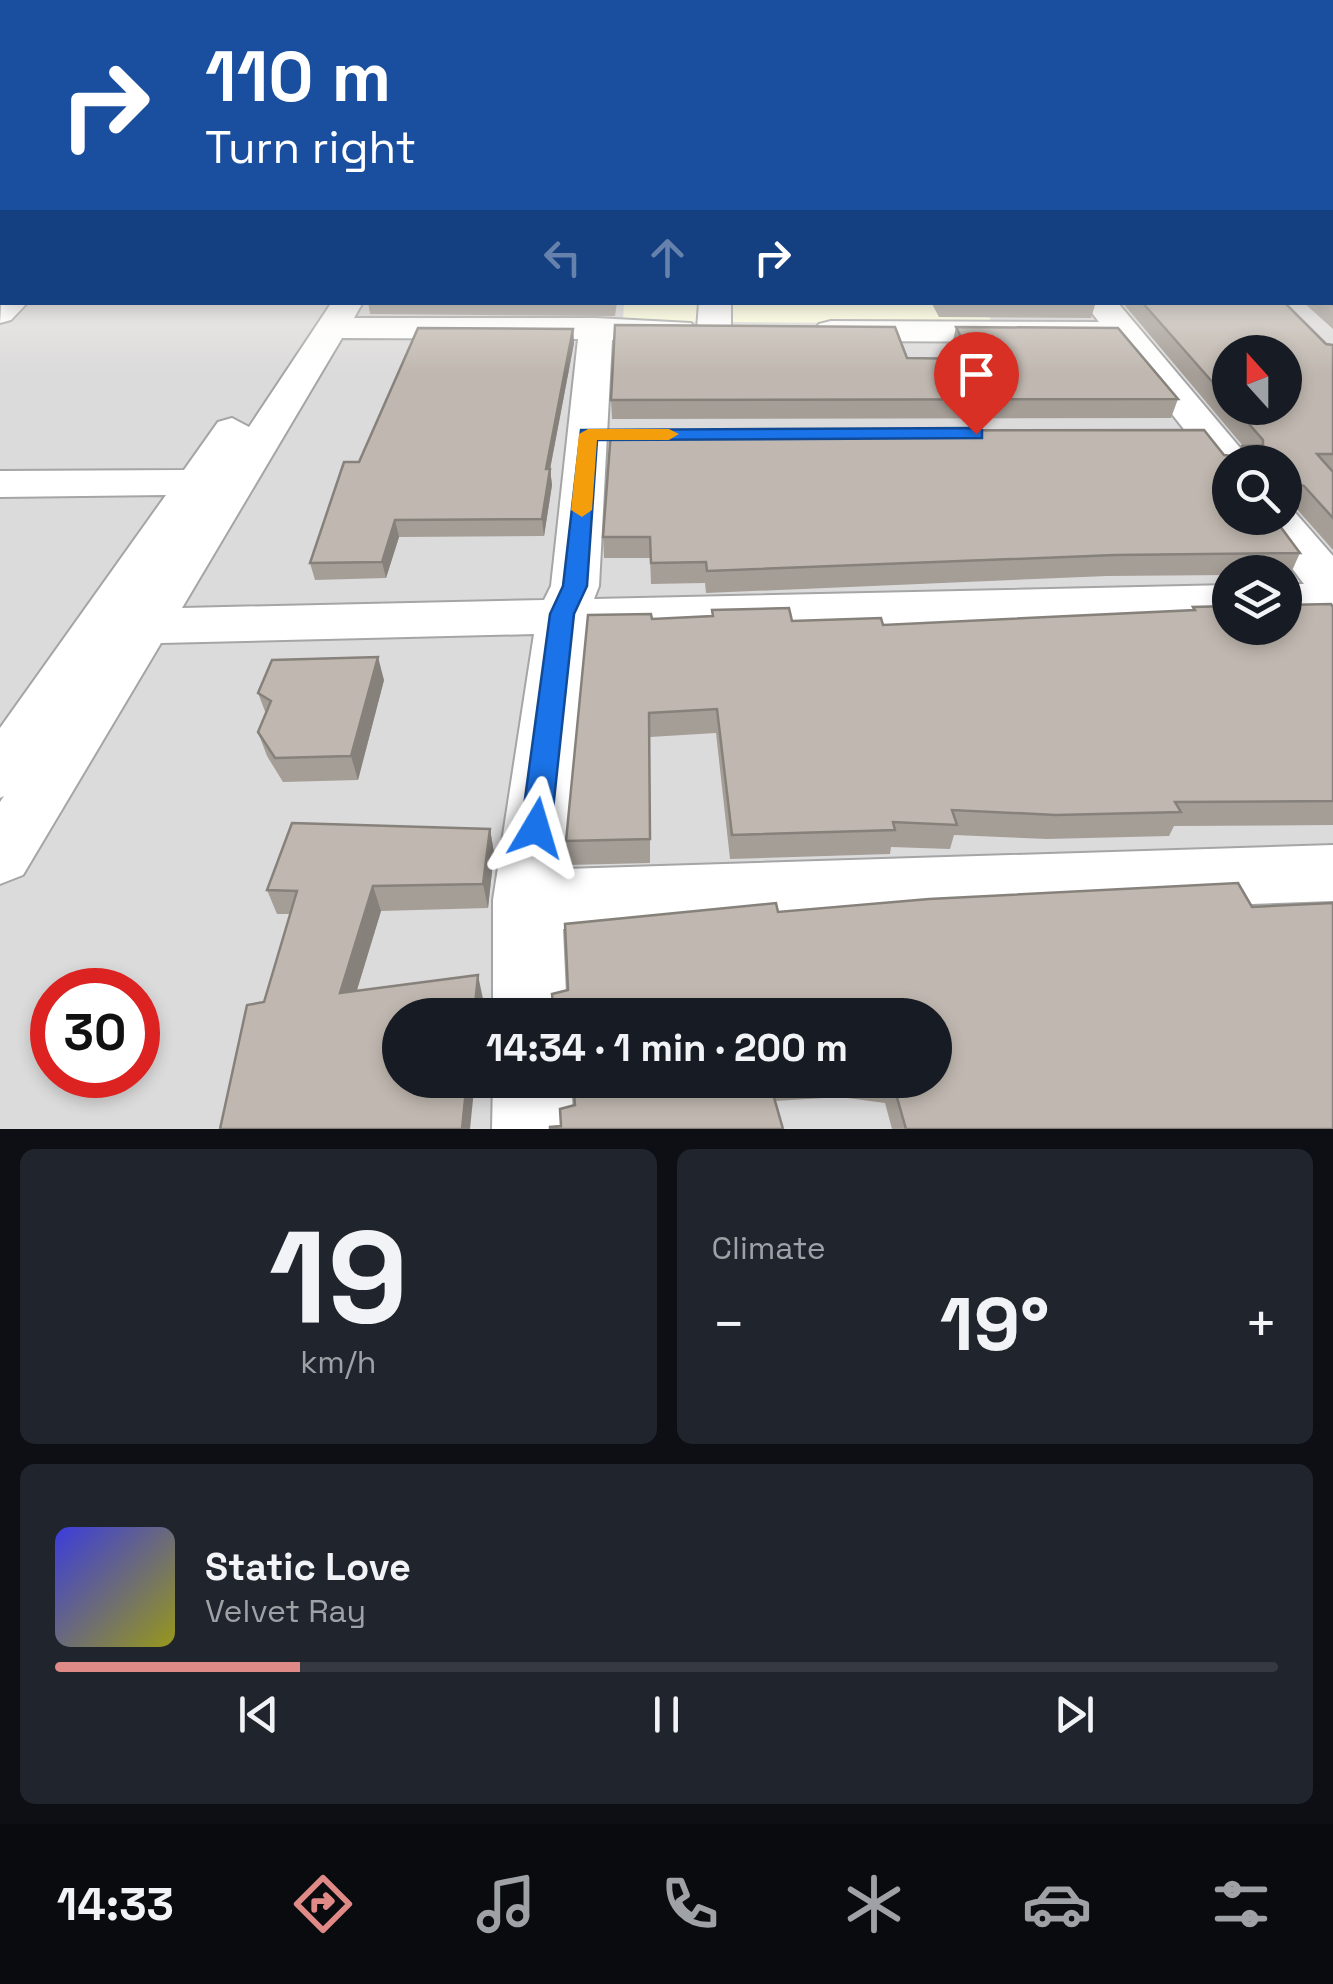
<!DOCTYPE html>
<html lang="en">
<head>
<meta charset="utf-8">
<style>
  body { margin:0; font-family:"Space Grotesk",sans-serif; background:#20242c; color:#f1f3f6; height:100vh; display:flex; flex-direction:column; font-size:38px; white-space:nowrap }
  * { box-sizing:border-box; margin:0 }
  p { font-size:32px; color:#9ea1a6 }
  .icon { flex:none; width:55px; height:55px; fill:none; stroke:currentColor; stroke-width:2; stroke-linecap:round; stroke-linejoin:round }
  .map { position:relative; height:1129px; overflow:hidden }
  .side { display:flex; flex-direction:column; gap:20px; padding:20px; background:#0d0f14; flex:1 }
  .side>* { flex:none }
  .banner { position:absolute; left:0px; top:0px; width:1335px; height:305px; box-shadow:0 5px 15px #0003; background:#1a4fa0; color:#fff; overflow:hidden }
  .needle { width:65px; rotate:339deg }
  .fabs { position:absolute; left:1212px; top:335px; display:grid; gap:20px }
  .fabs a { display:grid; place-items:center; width:90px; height:90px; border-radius:50%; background:#171b24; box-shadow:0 5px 15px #0003; font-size:50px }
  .speed { position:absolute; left:30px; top:968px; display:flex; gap:20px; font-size:50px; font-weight:700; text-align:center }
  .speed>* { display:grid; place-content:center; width:130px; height:130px; border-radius:50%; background:#171b24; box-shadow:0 5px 15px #0003; line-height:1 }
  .speed .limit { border:15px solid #d22; background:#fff; color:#111 }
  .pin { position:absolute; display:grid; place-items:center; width:85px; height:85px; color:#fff; margin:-102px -42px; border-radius:50% 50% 50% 0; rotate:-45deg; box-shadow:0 0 10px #0007 }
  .pin .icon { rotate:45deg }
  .me { position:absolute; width:110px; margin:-55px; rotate:7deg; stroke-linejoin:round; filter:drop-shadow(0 0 8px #0008) }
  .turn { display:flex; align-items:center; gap:35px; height:210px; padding:0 40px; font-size:45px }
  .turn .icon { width:130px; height:130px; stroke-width:2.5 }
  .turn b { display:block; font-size:70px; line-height:85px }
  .lanes { display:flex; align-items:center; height:95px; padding:0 40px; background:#0003; justify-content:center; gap:50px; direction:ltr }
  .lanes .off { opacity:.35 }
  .big { font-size:75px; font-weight:600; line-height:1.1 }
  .side .tile { flex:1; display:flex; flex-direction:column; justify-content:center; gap:15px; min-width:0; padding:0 35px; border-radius:15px; background:#20242c }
  .side .dial { align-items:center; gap:0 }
  .dial b { font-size:130px; line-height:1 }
  .song { display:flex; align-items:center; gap:30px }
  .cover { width:120px; height:120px; border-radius:15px; background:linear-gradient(135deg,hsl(240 70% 55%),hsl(60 70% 35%)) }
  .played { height:10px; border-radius:5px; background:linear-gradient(90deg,#e08a88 20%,#363941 20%) }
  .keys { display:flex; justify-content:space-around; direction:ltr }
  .heat { display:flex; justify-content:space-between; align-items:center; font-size:55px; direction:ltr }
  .side .tiles { flex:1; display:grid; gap:20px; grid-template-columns:1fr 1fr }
  .tile:last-child { grid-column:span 2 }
  .trip { position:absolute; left:382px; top:998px; width:570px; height:100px; border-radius:50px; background:#171b24; box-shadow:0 5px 15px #0003; font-weight:600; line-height:100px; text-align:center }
  .dock { display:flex; height:160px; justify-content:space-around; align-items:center; background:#090b0e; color:#9ea1a6 }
  .dock .icon { width:70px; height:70px }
  .dock .selected { color:#e08a88 }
  .dock b { font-size:45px; color:#f1f3f6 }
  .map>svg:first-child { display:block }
  .residential { fill:#dcdbdb; fill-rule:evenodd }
  .education { fill:#feffdd }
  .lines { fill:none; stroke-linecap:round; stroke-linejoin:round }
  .minor-casing { stroke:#a5a5a5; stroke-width:4 }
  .minor { fill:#fff; fill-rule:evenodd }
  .wall { fill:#a59e97; fill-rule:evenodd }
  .shaded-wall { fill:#86817b }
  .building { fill:#c0b8b0; stroke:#86817b; stroke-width:2.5 }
  .route { fill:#1a73e8; stroke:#114b97; stroke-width:2.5 }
  .slow { fill:#f59e0b }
</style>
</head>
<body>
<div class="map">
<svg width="1333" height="1129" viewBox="0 0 1333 1129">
  <rect width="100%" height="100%" fill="#efece4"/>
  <!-- residential -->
  <path class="residential" d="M 0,215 L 2,302 L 1332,302 L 1333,215 L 1333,1129 L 0,1129 ZM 1230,352 L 1285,352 L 1285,408 L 1230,408 ZM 1230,462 L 1285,462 L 1285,518 L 1230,518 ZM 1230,572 L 1285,572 L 1285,628 L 1230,628 ZM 52,990 L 138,990 L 138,1075 L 52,1075 ZM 400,1015 L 935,1015 L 935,1080 L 400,1080 Z"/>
  <!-- education -->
  <polygon class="education" points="981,302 993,324 623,321 624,303"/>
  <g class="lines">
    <!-- minor casing -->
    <g class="minor-casing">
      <g id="minor">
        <polygon points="2,295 2,302 28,302 11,320 0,323"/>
        <path d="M 332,302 L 363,302 L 354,318 L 596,318 L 691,323 L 696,330 L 691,337 L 612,340 L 599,586 L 594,599 L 1230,585 L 1230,617 L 586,632 L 564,869 L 1333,845 L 1333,901 L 563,929 L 567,1015 L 493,1015 L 493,900 L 534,634 L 161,643 L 23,875 L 0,884 L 0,802 L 4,796 L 0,798 L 0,728 L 166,495 L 0,497 L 0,471 L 184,470 L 218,422 L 232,418 L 249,427 ZM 342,338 L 578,339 L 551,586 L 544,600 L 182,608 Z"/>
        <polygon points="699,302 731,302 731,330 726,337 702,337 697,330"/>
        <polygon points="1093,302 1117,302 1252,462 1230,462 1230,474 1217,471 1115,342 831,341 819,338 814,331 819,324 831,321 1099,322 1089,309"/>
        <polygon points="1285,507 1292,509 1333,556 1333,615 1285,616 1285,584 1304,584 1254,518 1285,518"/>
        <polygon points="493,1080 571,1080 574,1129 492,1129"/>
      </g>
    </g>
    <!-- minor -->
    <use href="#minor" class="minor"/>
  </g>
  <!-- wall -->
  <g class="wall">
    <polygon points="1333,214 1333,329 1303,302 1332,302"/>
    <polygon points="368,302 617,302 615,316 370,314"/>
    <polygon points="931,302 1096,302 1091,318 939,317"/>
    <path d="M 1122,302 L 1284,302 L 1326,344 L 1333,345 L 1333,550 L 1295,507 L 1286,503 L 1285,506 L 1285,462 L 1230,462 L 1300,553 L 1290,575 L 1285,575 L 1285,572 L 1230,572 L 1230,575 L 1107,576 L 706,593 L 705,583 L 651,584 L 650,558 L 604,558 L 603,537 L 1224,455 L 1238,457 L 1242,446 L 1243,446 ZM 1230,352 L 1285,408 L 1230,408 Z"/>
    <polygon points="956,327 1178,399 1171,418 612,419 611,400 907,358 959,359 952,345"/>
    <polygon points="573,329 574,343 550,469 552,485 544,536 399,537 386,578 315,580 310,563 359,462"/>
    <polygon points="1193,607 1333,607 1333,825 1174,826 1169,836 1047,839 954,835 950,849 891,847 890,854 730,859 716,733 650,737 650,863 568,865 566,841 652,619 712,616 712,610 792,621 883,625 1192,610"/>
    <polygon points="384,680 358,780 283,782 267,756 258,732 266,714 258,693"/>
    <polygon points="490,829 494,853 488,908 381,911 357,990 483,999 482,1015 400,1015 264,1002 290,914 277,914 267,890"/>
    <polygon points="778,912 1333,1129 892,1129 885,1103 840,1097 775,1101 561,1126 575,1105 573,1080 935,1080 568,990"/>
  </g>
  <!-- shaded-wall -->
  <g class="shaded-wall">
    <polygon points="573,329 574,343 547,485 546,469"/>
    <polygon points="550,469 552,485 544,536 542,519"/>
    <polygon points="395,520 399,537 386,578 382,562"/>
    <polygon points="378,657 384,680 358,780 351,756"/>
    <polygon points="490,829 494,853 488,908 483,884"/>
    <polygon points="373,886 381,911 349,1016 340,993"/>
    <polygon points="478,975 483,999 482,1015 474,1015"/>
    <polygon points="467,1080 475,1080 470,1129 462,1129"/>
  </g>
  <!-- building -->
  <g class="building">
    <polygon points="1332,214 1333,214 1333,305 1330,302 1332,302"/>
    <polygon points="1142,302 1284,302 1326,344 1333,345 1333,454 1317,454 1333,472 1333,518 1304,486 1295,483 1291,494 1285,494 1285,462 1230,462 1230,518 1274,518 1300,553 1115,555 707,571 706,562 651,563 650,537 603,537 611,431 1204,430 1224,455 1241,457 1242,446 1263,445 1263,440 1235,408 1285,408 1285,352 1230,352 1230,402"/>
    <polygon points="615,325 895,327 907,358 972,359 956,327 1118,328 1178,399 611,400"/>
    <polygon points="418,328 573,329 546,469 550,469 542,519 395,520 382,562 310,563 344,462 359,462"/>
    <polygon points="1331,604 1333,607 1333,801 1175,802 1181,812 1056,815 952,810 957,825 893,822 895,830 732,835 717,709 649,713 650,839 566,841 588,615 651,614 652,619 713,616 712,610 789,608 792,621 881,618 883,625 1195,610 1193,607 1230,606 1230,628 1285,628 1285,605"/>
    <polygon points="378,657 351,756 275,758 258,732 271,701 258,693 272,660"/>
    <polygon points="292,823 490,829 483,884 373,886 340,993 478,975 474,1015 400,1015 400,1080 467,1080 462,1129 220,1129 247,1005 264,1002 297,891 267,890"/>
    <polygon points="1238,883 1252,907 1333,903 1333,1129 906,1129 892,1080 935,1080 935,1015 554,1015 552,994 568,990 565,924 776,903 778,912 929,899"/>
    <polygon points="573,1080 769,1080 783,1129 550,1129 550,1127 561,1126 560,1109 575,1105"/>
  </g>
  <!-- sky -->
  <linearGradient id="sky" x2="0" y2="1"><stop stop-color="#8dbee4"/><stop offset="0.58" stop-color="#f8f6f3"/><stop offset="1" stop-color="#f8f6f3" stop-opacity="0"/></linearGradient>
  <rect width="1333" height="373" fill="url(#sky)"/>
  <!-- route -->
  <polygon class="route" points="976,428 982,430 982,438 597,440 587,586 574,614 551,828 547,837 536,841 525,837 521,828 550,614 563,586 581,430"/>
  <!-- slow -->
  <polygon class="slow" points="588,429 669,429 679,434 669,440 597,440 592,510 582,517 571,510 579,434"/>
</svg>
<div class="fabs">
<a><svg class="needle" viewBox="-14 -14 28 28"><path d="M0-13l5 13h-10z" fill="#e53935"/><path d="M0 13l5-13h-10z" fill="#9ea1a6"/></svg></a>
<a><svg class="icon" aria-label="search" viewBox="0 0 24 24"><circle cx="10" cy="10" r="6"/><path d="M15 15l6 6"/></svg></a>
<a><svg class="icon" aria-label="layers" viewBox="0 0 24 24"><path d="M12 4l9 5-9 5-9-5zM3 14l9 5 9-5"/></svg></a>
</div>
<div class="speed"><div class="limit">30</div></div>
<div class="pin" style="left:976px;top:434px;background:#d93025"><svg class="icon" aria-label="arrive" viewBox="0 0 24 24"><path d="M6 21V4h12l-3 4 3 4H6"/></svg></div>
<svg class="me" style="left:536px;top:828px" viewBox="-20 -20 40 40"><path d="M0-17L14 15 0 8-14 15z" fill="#1a73e8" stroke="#fff" stroke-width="4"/></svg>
<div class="trip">14:34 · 1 min · 200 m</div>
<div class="banner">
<div class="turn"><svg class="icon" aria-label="right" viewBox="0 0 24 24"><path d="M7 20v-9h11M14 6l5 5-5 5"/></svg><div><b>110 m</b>Turn right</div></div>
<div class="lanes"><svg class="icon off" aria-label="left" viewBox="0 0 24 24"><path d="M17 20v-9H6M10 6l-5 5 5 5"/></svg><svg class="icon off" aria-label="ahead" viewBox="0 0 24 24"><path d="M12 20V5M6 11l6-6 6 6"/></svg><svg class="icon" aria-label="right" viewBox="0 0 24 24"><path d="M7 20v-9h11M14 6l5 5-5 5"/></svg></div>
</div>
</div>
<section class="side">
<div class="tiles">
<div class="tile dial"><b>19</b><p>km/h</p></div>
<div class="tile"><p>Climate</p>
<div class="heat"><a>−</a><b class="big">19°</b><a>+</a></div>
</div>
<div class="tile">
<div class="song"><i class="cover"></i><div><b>Static Love</b><p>Velvet Ray</p></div></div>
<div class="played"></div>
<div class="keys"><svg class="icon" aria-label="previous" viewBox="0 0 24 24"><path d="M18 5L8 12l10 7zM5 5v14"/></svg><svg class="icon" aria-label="pause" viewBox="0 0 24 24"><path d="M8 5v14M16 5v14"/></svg><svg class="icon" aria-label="next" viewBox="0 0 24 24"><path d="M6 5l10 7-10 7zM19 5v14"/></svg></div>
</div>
</div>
</section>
<nav class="dock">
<b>14:33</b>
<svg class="icon selected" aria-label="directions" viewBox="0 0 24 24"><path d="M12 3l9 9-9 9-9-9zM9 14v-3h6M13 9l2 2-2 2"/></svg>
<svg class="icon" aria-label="music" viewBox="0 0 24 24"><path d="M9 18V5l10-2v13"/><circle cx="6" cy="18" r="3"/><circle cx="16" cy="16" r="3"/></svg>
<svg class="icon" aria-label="phone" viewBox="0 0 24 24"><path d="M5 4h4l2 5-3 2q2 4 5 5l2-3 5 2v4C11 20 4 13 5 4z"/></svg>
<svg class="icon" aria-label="climate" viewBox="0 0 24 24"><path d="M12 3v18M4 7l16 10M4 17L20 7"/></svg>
<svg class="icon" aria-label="car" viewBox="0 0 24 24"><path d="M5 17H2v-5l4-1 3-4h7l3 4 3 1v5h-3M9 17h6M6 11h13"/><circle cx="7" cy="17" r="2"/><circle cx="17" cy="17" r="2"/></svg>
<svg class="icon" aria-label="filters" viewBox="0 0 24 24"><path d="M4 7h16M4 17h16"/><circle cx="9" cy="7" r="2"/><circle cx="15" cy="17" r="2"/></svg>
</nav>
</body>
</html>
